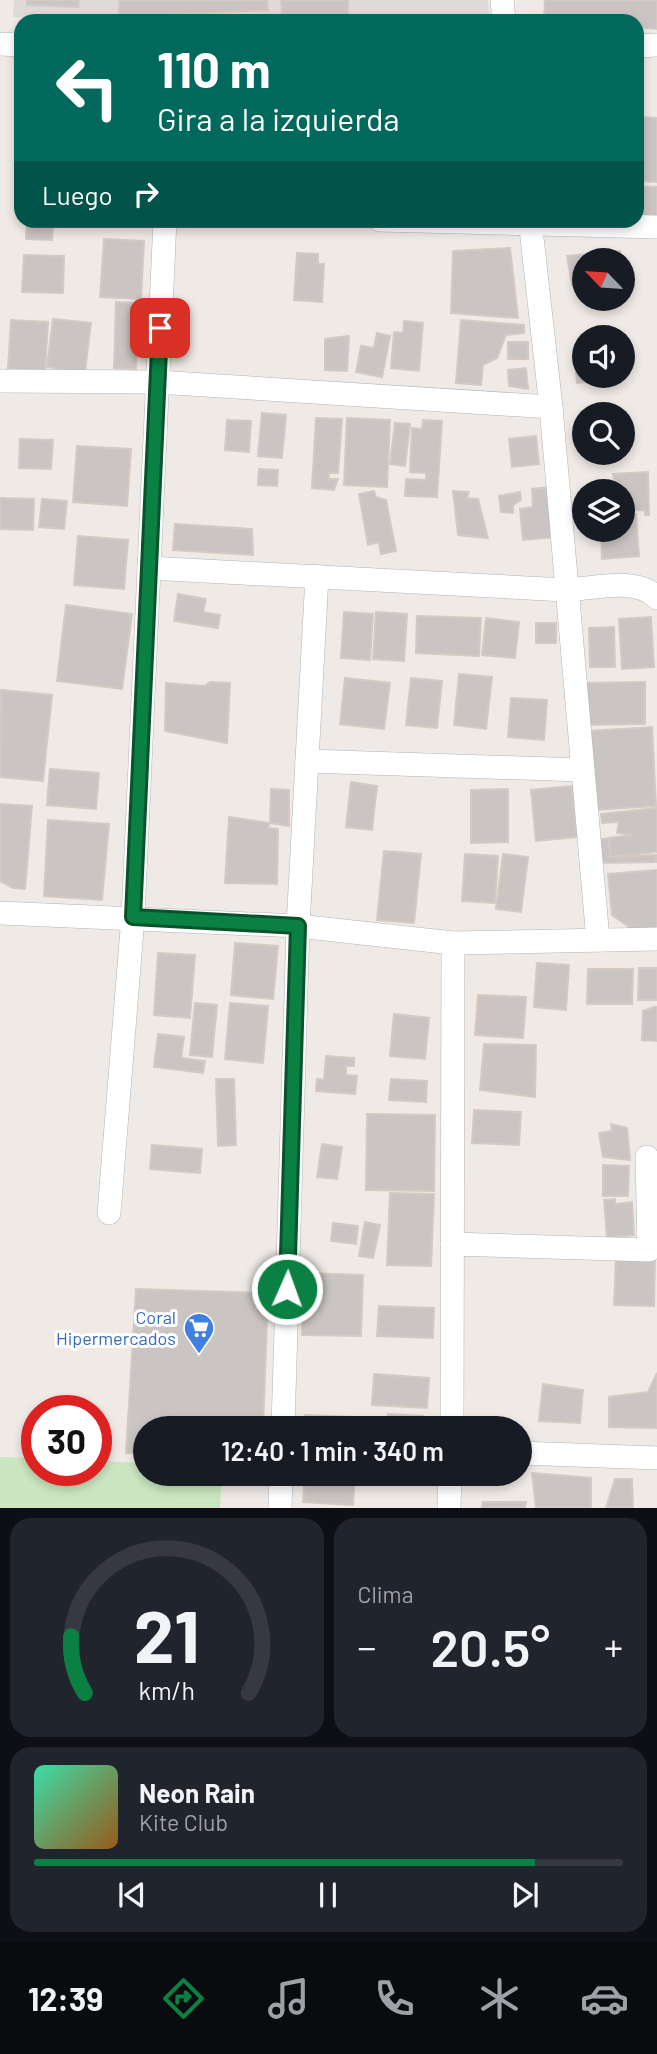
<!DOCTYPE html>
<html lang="es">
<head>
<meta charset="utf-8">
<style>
  body { margin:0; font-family:Barlow,sans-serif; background:#20242c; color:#f1f3f6; height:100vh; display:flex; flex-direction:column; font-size:26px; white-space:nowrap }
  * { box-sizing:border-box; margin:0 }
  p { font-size:23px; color:#9ea1a6 }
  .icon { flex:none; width:38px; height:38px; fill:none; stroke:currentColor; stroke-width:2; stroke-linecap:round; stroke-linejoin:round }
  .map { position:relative; height:1508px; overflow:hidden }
  .side { display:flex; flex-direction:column; gap:10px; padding:10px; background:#0d0f14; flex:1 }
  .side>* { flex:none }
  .hud { position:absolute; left:14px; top:14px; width:630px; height:214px; border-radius:21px; box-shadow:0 4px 10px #0003; background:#00695c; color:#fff; overflow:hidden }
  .needle { width:46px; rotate:295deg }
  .controls { position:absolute; left:572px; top:248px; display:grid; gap:14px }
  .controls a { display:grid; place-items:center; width:63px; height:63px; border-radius:50%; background:#171b24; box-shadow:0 4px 10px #0003; font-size:35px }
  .speed { position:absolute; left:21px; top:1395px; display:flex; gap:14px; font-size:35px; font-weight:700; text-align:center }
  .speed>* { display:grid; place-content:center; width:91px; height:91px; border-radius:50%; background:#171b24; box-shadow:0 4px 10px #0003; line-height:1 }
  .speed .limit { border:10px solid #d22; background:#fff; color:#111 }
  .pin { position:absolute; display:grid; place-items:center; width:60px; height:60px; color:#fff; margin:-30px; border-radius:14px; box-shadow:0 4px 10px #0006 }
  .me { position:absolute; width:77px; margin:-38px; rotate:2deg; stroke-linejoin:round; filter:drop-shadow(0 0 5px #0008) }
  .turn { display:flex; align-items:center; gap:24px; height:147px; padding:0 28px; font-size:32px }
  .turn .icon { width:91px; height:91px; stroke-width:2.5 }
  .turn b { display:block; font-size:49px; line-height:60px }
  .then { display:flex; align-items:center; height:66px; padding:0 28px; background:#0003; gap:14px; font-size:26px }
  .big { font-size:52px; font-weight:600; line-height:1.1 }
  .side .card { flex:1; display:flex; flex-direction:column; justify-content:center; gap:10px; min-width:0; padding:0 24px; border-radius:21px; background:#20242c }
  .side .dial { align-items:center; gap:0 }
  .dial svg { height:182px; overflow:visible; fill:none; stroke:#363941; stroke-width:7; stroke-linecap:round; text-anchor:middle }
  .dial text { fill:#f1f3f6; stroke:none }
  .song { display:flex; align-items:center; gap:21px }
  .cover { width:84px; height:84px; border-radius:10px; background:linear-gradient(135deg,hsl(160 70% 55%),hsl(30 70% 35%)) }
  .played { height:7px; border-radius:4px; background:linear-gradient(90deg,#0b8043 85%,#363941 85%) }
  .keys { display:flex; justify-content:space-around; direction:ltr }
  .heat { display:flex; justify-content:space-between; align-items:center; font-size:38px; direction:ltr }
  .side .tiles { flex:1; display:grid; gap:10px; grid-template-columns:1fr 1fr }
  .card:last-child { grid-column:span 2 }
  .trip { position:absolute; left:133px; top:1416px; width:399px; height:70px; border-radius:35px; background:#171b24; box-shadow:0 4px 10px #0003; font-weight:600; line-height:70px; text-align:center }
  .menu { display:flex; height:112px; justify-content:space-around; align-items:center; background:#090b0e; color:#9ea1a6 }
  .menu .icon { width:49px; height:49px }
  .menu .current { color:#0b8043 }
  .menu b { font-size:32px; color:#f1f3f6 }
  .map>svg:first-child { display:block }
  .industrial { fill:#dedad7 }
  .green { fill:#cbe7c1 }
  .building { fill:#cac5c2; stroke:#d4cac3; stroke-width:2 }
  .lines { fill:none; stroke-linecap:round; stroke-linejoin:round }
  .minor-casing { stroke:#b0b5b8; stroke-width:24 }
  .minor { stroke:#fff; stroke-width:23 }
  .route-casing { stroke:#07532c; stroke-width:18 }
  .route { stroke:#0b8043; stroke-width:12 }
  .labels { text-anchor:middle; stroke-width:6; stroke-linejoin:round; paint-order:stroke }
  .shop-label { font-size:18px; fill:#366cbe; stroke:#fff; text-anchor:end }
</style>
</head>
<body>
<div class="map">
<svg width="657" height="1508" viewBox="0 0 657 1508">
  <rect width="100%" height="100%" fill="#efeae5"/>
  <!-- industrial -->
  <polygon class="industrial" points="14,0 488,0 490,21 13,17"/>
  <!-- green -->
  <polygon class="green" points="0,1457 37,1458 37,1470 96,1470 96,1461 145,1463 145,1474 222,1474 220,1508 0,1508"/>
  <!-- building -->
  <g class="building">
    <polygon points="27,0 79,0 78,7 27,5"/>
    <polygon points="119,0 267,0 268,10 119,17"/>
    <polygon points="281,0 348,0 348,21 282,21"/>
    <polygon points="545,0 657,0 657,29 637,27 637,21 544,20"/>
    <polygon points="640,117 657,118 657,182 637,181 637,152 643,152"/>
    <polygon points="637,186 657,187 657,218 637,218"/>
    <polygon points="27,220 54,220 52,240 26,239"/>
    <polygon points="104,239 144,241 141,299 100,297"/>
    <polygon points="510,248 518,318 451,313 453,251"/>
    <polygon points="620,251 620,261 584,261 584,285 572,285 567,256"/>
    <polygon points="297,253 318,254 318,264 324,264 322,302 294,300"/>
    <polygon points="24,255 64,256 63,293 22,292"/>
    <polygon points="116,302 138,303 136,369 114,368"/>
    <polygon points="53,319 91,323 85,372 47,367"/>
    <polygon points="11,320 48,322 45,372 8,369"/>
    <polygon points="461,320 524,325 524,333 506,335 497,358 483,365 481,385 456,383"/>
    <polygon points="404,321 423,323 419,371 391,368 394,332 403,333"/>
    <polygon points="377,333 390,336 382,377 356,372 361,346 374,348"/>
    <polygon points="349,336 347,371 325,370 325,339"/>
    <rect x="508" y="342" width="20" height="17"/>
    <polygon points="584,350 584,376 622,378 577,383 574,351"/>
    <polygon points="526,368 528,389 509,386 508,370"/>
    <polygon points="262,413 286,415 282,458 258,456"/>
    <polygon points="316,418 342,419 338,473 329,473 329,479 338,479 334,490 312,488"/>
    <polygon points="347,418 390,420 387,487 344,485"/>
    <polygon points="227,420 251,421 249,452 225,450"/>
    <polygon points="423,420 442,421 437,497 405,496 406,479 426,480 426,473 410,472 412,428 422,429"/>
    <polygon points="395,423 410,424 405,466 390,464"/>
    <polygon points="536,436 539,464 512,467 509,439"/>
    <polygon points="20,439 53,440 51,469 19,468"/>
    <polygon points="77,446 131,449 127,506 73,502"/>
    <polygon points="259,469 278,470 277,486 258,485"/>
    <polygon points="648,472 649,515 645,515 645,510 623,511 623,492 598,492 598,482 614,481 613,474"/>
    <polygon points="551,487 555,537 523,540 520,509 533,507 532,489"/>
    <polygon points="374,491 376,497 386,500 396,551 381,554 379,542 368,545 359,494"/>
    <polygon points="453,491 469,492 467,498 478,499 488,538 458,535"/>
    <polygon points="520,492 521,500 513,505 513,513 501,512 499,496"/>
    <polygon points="0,498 34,499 33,530 0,529"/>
    <polygon points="42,499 67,501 64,529 39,527"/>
    <polygon points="636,514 639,556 602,559 601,530 623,530 623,515"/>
    <polygon points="175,524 252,529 253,555 173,550"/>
    <polygon points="78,536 128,540 124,589 74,585"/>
    <polygon points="178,594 206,599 203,612 220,615 218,628 174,621"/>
    <polygon points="66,605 132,614 122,689 57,681"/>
    <polygon points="344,612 373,614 370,660 341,658"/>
    <polygon points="376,612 407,614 404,661 373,659"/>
    <polygon points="417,616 481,618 479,656 416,653"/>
    <polygon points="651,617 654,667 622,669 619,619"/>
    <polygon points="486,618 519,622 515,658 482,655"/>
    <rect x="536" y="623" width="20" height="20"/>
    <polygon points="614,627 615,667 590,667 589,628"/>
    <polygon points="459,674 492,677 486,729 454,725"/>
    <polygon points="345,678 390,683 384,729 340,724"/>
    <polygon points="411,678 442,681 437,728 406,725"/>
    <polygon points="210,682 230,683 227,743 165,731 166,683 205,686"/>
    <polygon points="645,682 645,724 584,725 584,683"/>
    <polygon points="1,690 52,695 43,781 0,777"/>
    <polygon points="511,698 547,700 544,740 508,737"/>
    <polygon points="652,727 656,806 594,810 589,731"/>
    <polygon points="50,769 99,773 96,809 47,805"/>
    <polygon points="351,782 377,786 372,830 346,827"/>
    <polygon points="572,786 577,837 536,841 531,790"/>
    <polygon points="271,789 289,790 289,826 270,823"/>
    <polygon points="508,789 508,842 471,843 471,790"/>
    <polygon points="0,804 32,806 25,889 13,888 0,881"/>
    <polygon points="657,808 657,852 610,857 609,838 633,835 617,833 619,822 602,823 601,814"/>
    <polygon points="229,817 270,823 268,828 278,829 277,884 225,883"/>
    <polygon points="48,820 109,824 102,900 44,896"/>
    <polygon points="609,838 610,857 656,855 656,862 598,863 597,840"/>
    <polygon points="384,851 421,854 414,923 377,920"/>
    <polygon points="465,854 498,856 495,903 462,901"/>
    <polygon points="503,854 528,857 521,912 496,909"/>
    <polygon points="657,870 657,935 639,934 612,915 608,874"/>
    <polygon points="235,943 278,946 273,999 231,995"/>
    <polygon points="158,953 195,955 190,1018 154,1015"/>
    <polygon points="537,963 569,965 566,1010 534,1007"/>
    <polygon points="639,968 657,968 657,1000 638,1000"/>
    <polygon points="588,969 633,969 632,1004 587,1004"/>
    <polygon points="478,995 526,997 523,1038 475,1035"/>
    <polygon points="195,1003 217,1005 212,1057 190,1055"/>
    <polygon points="230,1003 268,1006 263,1063 225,1059"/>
    <polygon points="654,1007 657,1007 657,1041 642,1040 643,1011"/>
    <polygon points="394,1014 429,1018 425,1059 390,1056"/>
    <polygon points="158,1034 184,1037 181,1058 205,1061 203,1073 154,1067"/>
    <polygon points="484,1044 536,1045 535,1097 480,1090"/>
    <polygon points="326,1056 354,1058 354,1066 346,1066 346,1075 357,1076 355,1094 316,1091 317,1079 324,1080"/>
    <polygon points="216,1079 234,1079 236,1145 218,1146"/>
    <polygon points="391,1079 427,1081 426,1102 389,1100"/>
    <polygon points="474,1110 521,1112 519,1145 472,1143"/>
    <polygon points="367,1114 435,1115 434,1191 366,1190"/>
    <polygon points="611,1124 627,1128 630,1160 603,1157 599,1133 612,1131"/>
    <polygon points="322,1144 342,1147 337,1179 317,1177"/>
    <polygon points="152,1145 202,1149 200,1173 150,1169"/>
    <polygon points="603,1165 629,1166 628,1196 603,1196"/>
    <polygon points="390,1193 434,1194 431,1266 387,1265"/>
    <polygon points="615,1199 615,1204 632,1202 634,1235 607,1237 604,1200"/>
    <polygon points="365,1222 380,1225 373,1258 359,1256"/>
    <polygon points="333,1223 358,1226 356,1244 331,1241"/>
    <polygon points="616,1258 655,1259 654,1306 614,1305"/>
    <polygon points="304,1273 363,1275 361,1336 302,1335"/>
    <polygon points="136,1289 268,1293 263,1428 145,1428 145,1453 126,1453"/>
    <polygon points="379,1306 434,1308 433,1338 377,1336"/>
    <polygon points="657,1373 657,1428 609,1427 609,1397 648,1392"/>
    <polygon points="374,1374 429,1378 427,1408 372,1405"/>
    <polygon points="543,1384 583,1390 580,1423 539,1421"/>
    <polygon points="388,1414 423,1416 422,1428 387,1428"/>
    <polygon points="305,1415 355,1417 354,1428 304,1428"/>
    <polygon points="532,1473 591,1478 591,1508 536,1508"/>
    <polygon points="305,1474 355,1474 353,1505 303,1502"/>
    <polygon points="615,1479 632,1479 633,1508 606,1508"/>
    <polygon points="483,1502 526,1502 525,1508 482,1508"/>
  </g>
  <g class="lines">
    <!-- minor casing -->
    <g class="minor-casing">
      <g id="minor">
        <polyline points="502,0 504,21"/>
        <polyline points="0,44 21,45"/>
        <polyline points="637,46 657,45"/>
        <polyline points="380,220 657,227"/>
        <polyline points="530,220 551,407 598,940"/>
        <polyline points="0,381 157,382 551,407"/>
        <path d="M 149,568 L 566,590 C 593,589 637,576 657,598"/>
        <polyline points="307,761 582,770"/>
        <polyline points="0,913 298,926 453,943 452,1428"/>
        <polyline points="453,943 657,939"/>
        <polyline points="109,1213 133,917 165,220"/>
        <polyline points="452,1244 649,1250 647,1157"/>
        <polyline points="283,1428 298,926 317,576"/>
        <polyline points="520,1453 657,1458"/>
        <polyline points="280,1508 281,1474"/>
        <polyline points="449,1508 450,1474"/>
      </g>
    </g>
    <!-- minor -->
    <use href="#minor" class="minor"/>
  </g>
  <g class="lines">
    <!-- route casing -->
    <g class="route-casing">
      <polyline id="route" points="160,328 133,917 298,926 287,1289"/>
    </g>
    <!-- route -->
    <use href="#route" class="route"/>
  </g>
  <!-- icons -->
  <defs>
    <g id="supermarket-pin" transform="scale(1.575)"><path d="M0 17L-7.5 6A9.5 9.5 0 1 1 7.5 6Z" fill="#3f7fe0" stroke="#fff"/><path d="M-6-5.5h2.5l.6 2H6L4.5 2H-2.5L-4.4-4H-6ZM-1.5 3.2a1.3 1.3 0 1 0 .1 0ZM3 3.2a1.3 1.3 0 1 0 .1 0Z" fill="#fff"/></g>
  </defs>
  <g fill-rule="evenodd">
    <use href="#supermarket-pin" x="199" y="1328"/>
  </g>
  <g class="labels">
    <!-- shop labels -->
    <g class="shop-label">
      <text x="176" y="1324">Coral<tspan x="176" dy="21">Hipermercados</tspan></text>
    </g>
  </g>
</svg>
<div class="controls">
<a><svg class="needle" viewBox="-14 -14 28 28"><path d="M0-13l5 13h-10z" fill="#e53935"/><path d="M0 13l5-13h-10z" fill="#9ea1a6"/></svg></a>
<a><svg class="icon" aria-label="sound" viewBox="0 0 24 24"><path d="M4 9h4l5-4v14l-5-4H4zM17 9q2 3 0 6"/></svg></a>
<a><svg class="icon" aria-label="search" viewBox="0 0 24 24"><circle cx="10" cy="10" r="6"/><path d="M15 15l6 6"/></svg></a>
<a><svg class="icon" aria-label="layers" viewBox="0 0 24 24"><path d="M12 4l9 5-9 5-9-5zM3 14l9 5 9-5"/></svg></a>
</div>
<div class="speed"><div class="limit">30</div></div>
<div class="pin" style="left:160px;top:328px;background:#d93025"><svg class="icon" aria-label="arrive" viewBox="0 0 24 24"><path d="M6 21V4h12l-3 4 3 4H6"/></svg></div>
<svg class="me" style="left:287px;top:1289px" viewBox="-20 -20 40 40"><circle r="17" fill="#0b8043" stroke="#fff" stroke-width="3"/><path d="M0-11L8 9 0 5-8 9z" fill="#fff"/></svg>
<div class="trip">12:40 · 1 min · 340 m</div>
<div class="hud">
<div class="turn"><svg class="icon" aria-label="left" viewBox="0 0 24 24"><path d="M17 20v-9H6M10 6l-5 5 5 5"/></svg><div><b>110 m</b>Gira a la izquierda</div></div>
<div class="then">Luego<svg class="icon" aria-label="right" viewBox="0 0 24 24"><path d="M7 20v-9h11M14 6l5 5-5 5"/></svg></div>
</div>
</div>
<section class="side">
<div class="tiles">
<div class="card dial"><svg viewBox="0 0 100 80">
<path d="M14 69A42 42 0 1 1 86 69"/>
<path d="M14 69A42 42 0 0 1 8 44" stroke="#0b8043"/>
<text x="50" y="56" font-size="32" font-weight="700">21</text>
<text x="50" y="72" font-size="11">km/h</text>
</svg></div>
<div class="card"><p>Clima</p>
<div class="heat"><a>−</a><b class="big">20.5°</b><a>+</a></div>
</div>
<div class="card">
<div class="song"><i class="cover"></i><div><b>Neon Rain</b><p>Kite Club</p></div></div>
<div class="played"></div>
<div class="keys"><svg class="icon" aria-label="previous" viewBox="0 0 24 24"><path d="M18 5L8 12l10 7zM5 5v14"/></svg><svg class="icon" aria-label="pause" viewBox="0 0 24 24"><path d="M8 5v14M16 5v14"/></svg><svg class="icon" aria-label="next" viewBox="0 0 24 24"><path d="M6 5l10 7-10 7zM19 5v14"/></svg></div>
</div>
</div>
</section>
<nav class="menu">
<b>12:39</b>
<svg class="icon current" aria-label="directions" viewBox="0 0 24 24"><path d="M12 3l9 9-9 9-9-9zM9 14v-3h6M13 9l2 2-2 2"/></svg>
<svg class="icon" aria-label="music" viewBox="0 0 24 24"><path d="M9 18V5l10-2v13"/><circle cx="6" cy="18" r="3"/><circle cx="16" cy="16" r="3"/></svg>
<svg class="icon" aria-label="phone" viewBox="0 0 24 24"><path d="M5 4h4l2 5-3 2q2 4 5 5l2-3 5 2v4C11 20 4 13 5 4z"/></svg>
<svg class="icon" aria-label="climate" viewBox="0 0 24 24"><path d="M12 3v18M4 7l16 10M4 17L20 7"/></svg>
<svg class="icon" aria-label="car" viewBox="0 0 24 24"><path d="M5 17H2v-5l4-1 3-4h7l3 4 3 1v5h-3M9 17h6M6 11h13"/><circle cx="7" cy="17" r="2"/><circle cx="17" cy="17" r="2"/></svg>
</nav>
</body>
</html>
